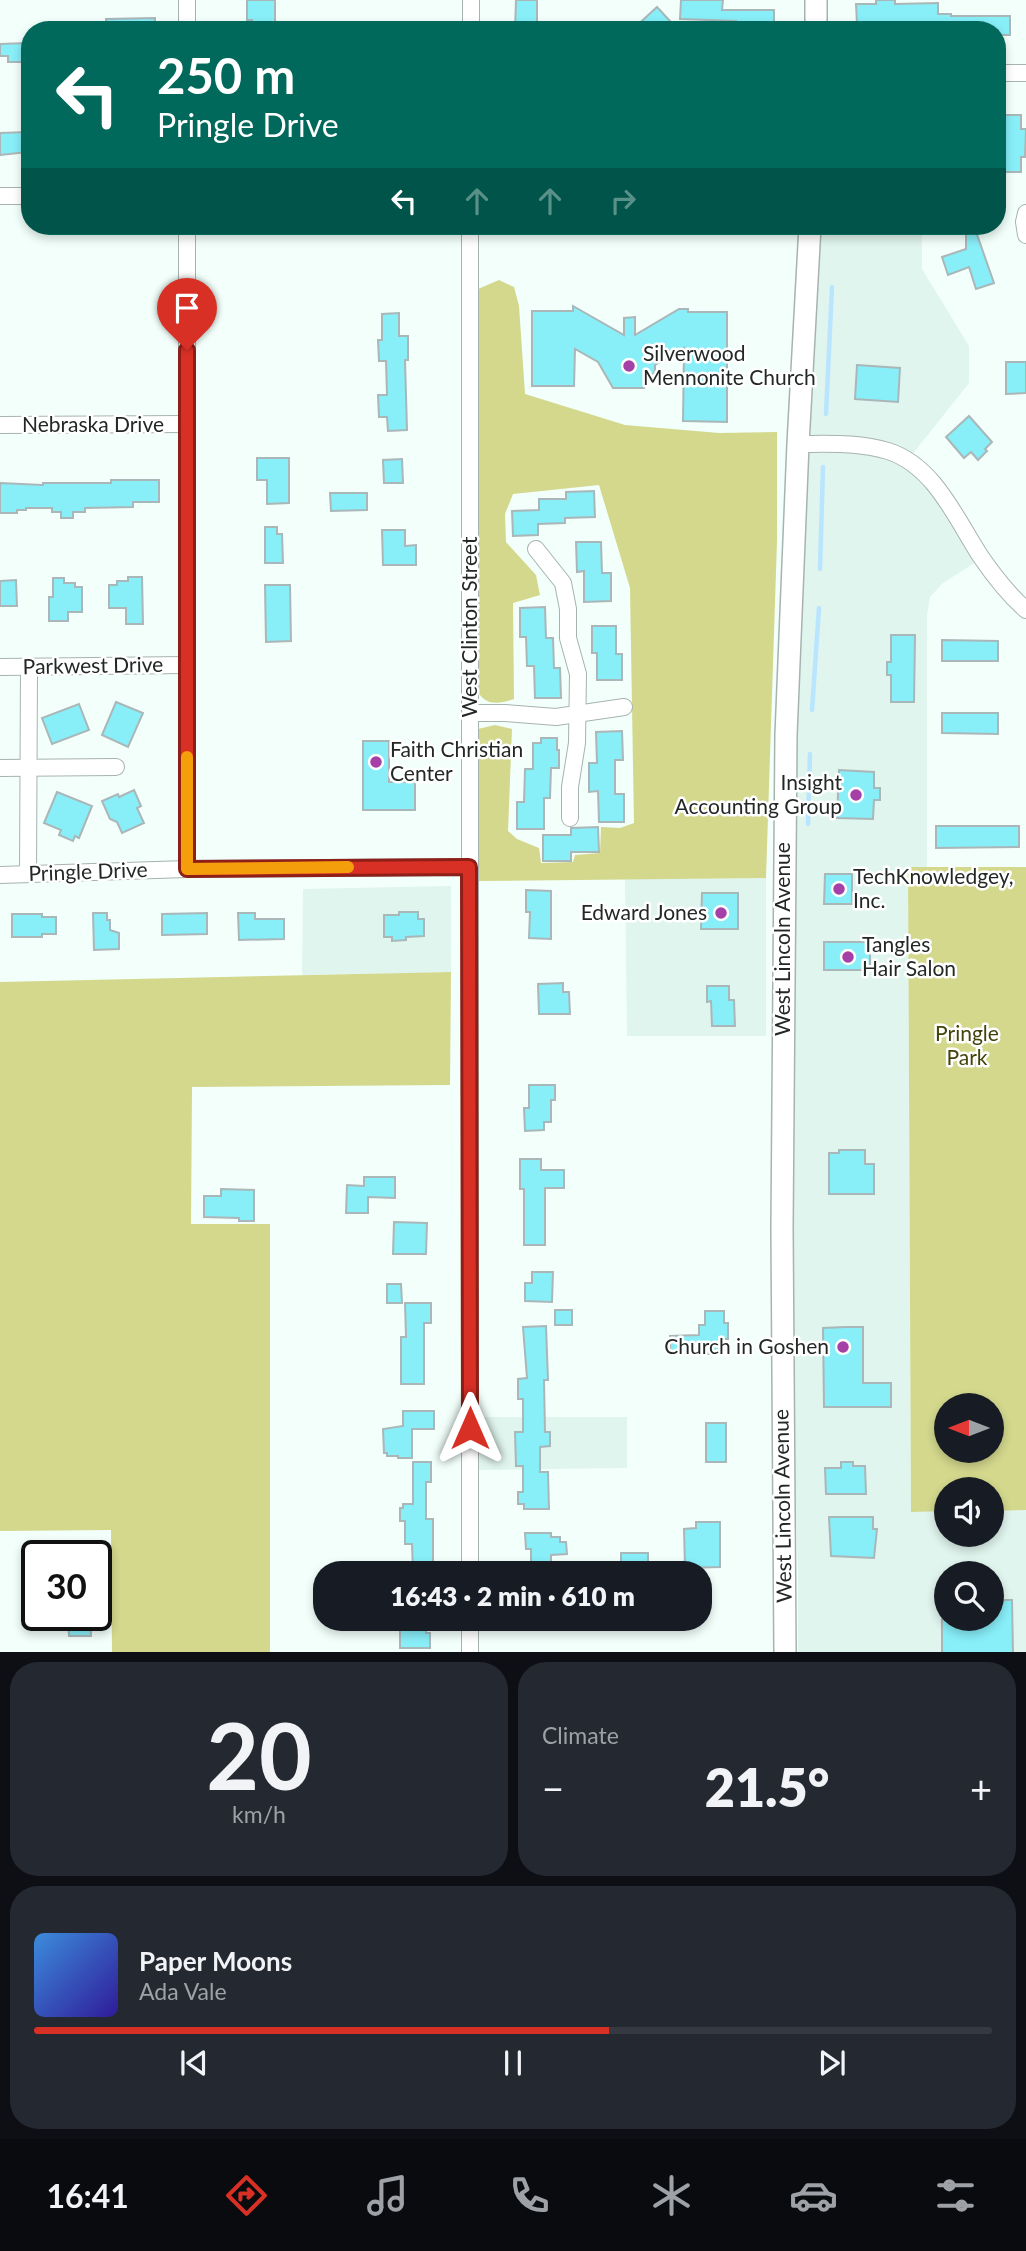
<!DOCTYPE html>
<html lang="en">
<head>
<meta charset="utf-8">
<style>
  body { margin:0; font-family:Lato,sans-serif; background:#242831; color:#f1f3f6; height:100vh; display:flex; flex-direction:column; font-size:26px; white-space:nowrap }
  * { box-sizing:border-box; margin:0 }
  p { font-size:23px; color:#9ea1a6 }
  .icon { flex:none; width:38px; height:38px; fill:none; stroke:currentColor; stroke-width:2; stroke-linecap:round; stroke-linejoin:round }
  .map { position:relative; height:1652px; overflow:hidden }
  .details { display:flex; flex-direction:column; gap:10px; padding:10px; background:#0d0f14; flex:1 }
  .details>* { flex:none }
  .top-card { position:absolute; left:21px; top:21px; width:985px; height:214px; border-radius:28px; box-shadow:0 4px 10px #0003; background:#00695c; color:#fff; overflow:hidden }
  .needle { width:46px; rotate:270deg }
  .fabs { position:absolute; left:934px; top:1393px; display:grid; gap:14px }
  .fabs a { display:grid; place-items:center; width:70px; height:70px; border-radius:50%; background:#171b24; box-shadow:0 4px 10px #0003; font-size:35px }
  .speed { position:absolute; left:21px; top:1540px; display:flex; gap:14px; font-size:35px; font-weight:700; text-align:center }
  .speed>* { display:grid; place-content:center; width:91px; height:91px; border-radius:50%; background:#171b24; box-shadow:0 4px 10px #0003; line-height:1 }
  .speed .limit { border:4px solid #111; border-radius:10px; background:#fff; color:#111 }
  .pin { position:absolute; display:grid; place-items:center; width:60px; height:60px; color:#fff; margin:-72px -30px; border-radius:50% 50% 50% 0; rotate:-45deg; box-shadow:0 0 7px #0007 }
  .pin .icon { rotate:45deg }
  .me { position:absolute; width:77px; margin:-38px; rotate:0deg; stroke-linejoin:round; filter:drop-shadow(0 0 5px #0008) }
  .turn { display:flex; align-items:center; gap:24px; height:147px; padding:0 21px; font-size:32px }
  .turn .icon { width:91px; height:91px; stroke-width:2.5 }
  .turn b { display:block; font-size:49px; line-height:60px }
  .lanes { display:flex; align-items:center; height:66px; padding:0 21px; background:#0003; justify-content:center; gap:35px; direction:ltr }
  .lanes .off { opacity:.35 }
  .big { font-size:52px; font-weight:800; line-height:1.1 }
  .details .widget { flex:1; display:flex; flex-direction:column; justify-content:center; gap:10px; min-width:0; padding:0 24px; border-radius:28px; background:#242831 }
  .details .dial { align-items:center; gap:0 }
  .dial b { font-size:91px; line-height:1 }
  .song { display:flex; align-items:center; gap:21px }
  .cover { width:84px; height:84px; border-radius:10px; background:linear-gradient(135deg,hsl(210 70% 55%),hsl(250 70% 35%)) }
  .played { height:7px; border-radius:4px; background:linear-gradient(90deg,#d93025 60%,#363941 60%) }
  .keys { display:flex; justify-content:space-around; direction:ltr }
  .heat { display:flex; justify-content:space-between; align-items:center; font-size:38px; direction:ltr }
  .details .tiles { flex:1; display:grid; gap:10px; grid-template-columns:1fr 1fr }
  .widget:last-child { grid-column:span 2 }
  .trip { position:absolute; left:313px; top:1561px; width:399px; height:70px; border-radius:28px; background:#171b24; box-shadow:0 4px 10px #0003; font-weight:800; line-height:70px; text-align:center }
  .dock { display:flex; height:112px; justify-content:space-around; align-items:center; background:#090b0e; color:#9ea1a6 }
  .dock .icon { width:49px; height:49px }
  .dock .active { color:#d93025 }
  .dock b { font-size:32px; color:#f1f3f6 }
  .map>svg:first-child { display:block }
  .built { fill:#e0f5ee; fill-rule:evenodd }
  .green { fill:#d3d88d; fill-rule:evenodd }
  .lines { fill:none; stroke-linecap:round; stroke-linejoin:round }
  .stream { stroke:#b9e5ff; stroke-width:4.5 }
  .building { fill:#88eef8; stroke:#aab7b9; stroke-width:2 }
  .street-casing { stroke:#a7b3af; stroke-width:18 }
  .secondary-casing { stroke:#a7b3af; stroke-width:24 }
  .street { stroke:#fff; stroke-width:16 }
  .secondary { stroke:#fff; stroke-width:21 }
  .route-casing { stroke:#8d1f18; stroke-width:18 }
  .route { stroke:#d93025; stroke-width:12 }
  .slow { stroke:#f59e0b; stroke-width:12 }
  .poi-dot { fill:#a541a6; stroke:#fff; stroke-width:2.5 }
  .labels { text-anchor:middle; stroke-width:5; stroke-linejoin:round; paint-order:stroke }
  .poi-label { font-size:21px; fill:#232726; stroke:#fff; text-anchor:start }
  .street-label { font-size:21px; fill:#232726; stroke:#fff }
  .park-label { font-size:21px; fill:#43440a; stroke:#fff }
</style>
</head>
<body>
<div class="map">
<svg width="1026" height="1653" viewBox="0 0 1026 1653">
  <rect width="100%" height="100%" fill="#f2fffa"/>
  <!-- built -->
  <g class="built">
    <path d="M 821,226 L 922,226 L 922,269 L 969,346 L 969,383 L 907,461 L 982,558 L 943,583 L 930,597 L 927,615 L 927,867 L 908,867 L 911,1511 L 947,1511 L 947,1535 L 992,1535 L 992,1511 L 1026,1510 L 1026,1652 L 798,1653 L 798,1572 L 791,1357 L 797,683 ZM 947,1573 L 992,1573 L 992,1619 L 947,1619 Z"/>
    <polygon points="766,878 766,1036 627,1036 625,879"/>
    <polygon points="451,886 451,972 302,975 303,889"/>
    <polygon points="477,1417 627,1417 627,1468 478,1470"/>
  </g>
  <!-- green -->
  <g class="green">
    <path d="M 499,280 L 514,287 L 519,306 L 525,394 L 625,425 L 719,433 L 777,432 L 777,541 L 766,878 L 478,881 L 478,729 L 495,725 L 512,729 L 508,831 L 517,839 L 539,848 L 541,863 L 573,862 L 575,855 L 600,853 L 601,827 L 620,828 L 634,823 L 630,588 L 599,485 L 513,494 L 505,514 L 506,542 L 536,575 L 540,595 L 513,603 L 514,699 C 500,704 486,706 478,692 L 478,289 Z"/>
    <path d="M 908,867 L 1026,867 L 1026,1510 L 992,1511 L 992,1489 L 947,1489 L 947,1511 L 911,1512 ZM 947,1405 L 992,1405 L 992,1451 L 947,1451 Z"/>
    <polygon points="451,972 450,1085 192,1087 191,1224 270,1224 270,1652 112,1652 111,1530 0,1531 0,982"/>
  </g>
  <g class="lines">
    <!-- stream -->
    <g class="stream">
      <polyline points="826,414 832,287"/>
      <polyline points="820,569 823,467"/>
      <polyline points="812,710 819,608"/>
      <polyline points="808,824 810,754"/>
    </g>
  </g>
  <!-- building -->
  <g class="building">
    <polygon points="247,0 275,0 275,21 285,30 252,30 252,20 247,20"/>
    <polygon points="516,0 537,0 537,30 515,30"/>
    <polygon points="681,0 723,0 722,10 774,10 774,30 736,30 736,21 680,19"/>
    <polygon points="876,0 895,0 895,4 938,3 938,14 951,14 951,16 1010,16 1010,35 998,35 998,30 875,30 875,24 857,24 856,4 876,4"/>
    <polygon points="657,7 670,21 661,30 632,30"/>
    <polygon points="155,18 155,30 106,30 106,19"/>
    <polygon points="26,43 26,62 8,62 8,56 0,56 0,44"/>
    <polygon points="998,115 1021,115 1021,129 1026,129 1025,157 1021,157 1021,172 998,172"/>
    <polygon points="27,132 27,152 0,155 0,133"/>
    <polygon points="966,226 974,226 994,283 976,289 969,267 948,275 942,257 966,249"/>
    <polygon points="573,306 624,335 624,318 635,317 635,335 679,309 688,309 688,312 727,312 727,422 683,421 684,348 655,365 655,371 644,388 613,388 598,362 575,349 574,386 532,386 532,311 573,311"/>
    <polygon points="399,313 399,336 408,336 408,360 405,360 407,430 388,431 387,417 379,417 378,395 387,395 386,361 379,361 378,340 382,340 382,314"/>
    <polygon points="1006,362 1026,362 1026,393 1006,394"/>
    <polygon points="857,365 900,368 898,402 855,399"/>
    <polygon points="969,416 992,442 985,449 987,451 978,460 971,452 964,458 946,437"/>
    <polygon points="257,458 289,458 289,503 267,504 267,480 257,480"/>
    <polygon points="402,459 403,483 384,483 383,460"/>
    <polygon points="111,480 159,480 159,502 133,502 133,507 85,508 85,512 73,512 73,518 61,518 61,512 52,512 52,508 26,508 26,510 17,510 17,513 0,513 0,483 43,485 43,483 111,483"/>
    <polygon points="594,491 595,517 565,518 565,523 538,524 538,535 513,536 512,511 539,510 539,499 566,499 566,492"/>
    <polygon points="330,493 367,493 367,510 331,511"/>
    <polygon points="265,527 277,527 277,534 282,534 283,563 265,563"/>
    <polygon points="382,530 405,530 405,546 416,545 416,565 383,565"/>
    <polygon points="576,542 601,542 602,573 611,573 611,601 584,602 584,571 577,572"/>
    <polygon points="128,577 142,577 143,624 126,624 126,608 109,608 109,585 117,585 117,581 128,581"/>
    <polygon points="53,578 64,578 64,583 75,583 75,587 82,587 82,612 68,612 68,621 49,621 49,597 53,597"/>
    <polygon points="16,580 17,606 0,606 0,581"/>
    <polygon points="265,585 290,585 291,641 266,642"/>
    <polygon points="545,607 546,638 553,638 554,668 560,668 561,698 535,698 534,666 527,666 526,637 520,637 520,608"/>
    <polygon points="592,626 616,626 616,654 622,654 622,680 597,680 597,653 592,653"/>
    <polygon points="891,635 915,635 914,702 891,702 891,675 887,675 887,662 891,662"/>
    <polygon points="942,640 998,641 998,661 942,661"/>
    <polygon points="116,702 143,713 128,747 102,735"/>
    <polygon points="79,704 89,730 52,744 42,718"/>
    <polygon points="942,713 998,713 998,734 942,733"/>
    <polygon points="622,731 623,760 615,760 615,794 624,794 624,822 599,822 598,791 589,792 589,763 597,763 596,732"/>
    <polygon points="541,738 557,738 557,750 559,750 559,768 551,768 550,798 544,798 544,829 517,829 517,802 524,802 525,769 533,769 533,743 541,743"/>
    <polygon points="363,741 389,741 389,782 415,782 415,810 363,810"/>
    <polygon points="839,770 874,772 874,788 880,788 880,800 874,800 873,819 837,818"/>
    <polygon points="134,790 141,806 137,808 144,823 122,833 117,822 110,819 102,801 118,794 119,797"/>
    <polygon points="57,792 92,806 79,838 75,836 73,841 59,835 61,830 44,823"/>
    <polygon points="936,826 1019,826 1019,847 936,848"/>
    <polygon points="598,827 599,852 571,852 571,861 543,861 543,835 571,835 571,828"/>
    <polygon points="825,874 852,874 852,904 824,904"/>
    <polygon points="526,890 551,891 551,939 529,938 530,912 526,912"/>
    <polygon points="702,893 738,893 738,929 701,929"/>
    <polygon points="399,912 418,912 418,919 424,919 424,936 406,937 406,940 392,941 392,937 384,937 384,915 399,915"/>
    <polygon points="93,913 107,913 107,920 110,920 110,930 119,933 119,949 94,950"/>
    <polygon points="207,913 207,934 162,935 162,914"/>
    <polygon points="238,913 255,913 255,919 284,919 284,939 239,940"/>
    <polygon points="12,914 42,914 42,917 56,917 56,934 42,934 42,937 12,937"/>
    <rect x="824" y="942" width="46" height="28"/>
    <polygon points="563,983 563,992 569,992 570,1014 539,1014 538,984"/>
    <polygon points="707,986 729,986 729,1000 734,1000 735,1026 712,1026 711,1001 707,1002"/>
    <polygon points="529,1085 555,1085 555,1100 551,1100 551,1122 544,1122 544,1130 525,1131 524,1108 529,1108"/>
    <polygon points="839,1150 865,1150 865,1164 874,1164 874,1194 829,1194 829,1153 839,1153"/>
    <polygon points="520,1159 541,1159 541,1170 564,1170 564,1188 545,1188 545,1245 524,1245 524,1189 520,1189"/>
    <polygon points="364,1177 395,1177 395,1198 368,1197 368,1213 346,1213 347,1185 364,1186"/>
    <polygon points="221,1189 254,1190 254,1221 239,1221 239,1218 204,1217 204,1196 221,1196"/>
    <polygon points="394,1222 427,1223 426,1254 393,1254"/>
    <polygon points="532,1272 553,1272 552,1302 525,1301 525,1283 532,1283"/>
    <polygon points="387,1284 401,1284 402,1303 387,1303"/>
    <polygon points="405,1303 431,1303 431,1323 424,1323 424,1384 401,1384 401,1337 406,1337"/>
    <rect x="555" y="1310" width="17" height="15"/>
    <polygon points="705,1311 724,1311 724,1323 728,1323 728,1339 723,1339 723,1354 670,1354 670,1336 699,1335 699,1325 705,1325"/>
    <polygon points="546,1326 548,1380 544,1380 545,1432 550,1432 550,1446 540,1447 540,1472 548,1472 549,1509 524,1509 524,1504 518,1504 518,1492 523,1492 523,1466 516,1466 515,1432 523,1432 523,1399 518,1399 518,1379 527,1378 523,1327"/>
    <polygon points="845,1327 863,1327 863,1383 891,1383 891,1407 824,1407 823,1328"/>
    <polygon points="403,1411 434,1411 434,1429 412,1429 412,1458 398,1458 398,1456 387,1456 387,1453 384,1453 383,1429 403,1426"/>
    <rect x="706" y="1423" width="20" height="39"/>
    <polygon points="413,1462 431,1462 431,1482 426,1482 426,1519 433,1519 433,1573 413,1573 412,1544 405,1544 405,1521 400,1521 400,1508 403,1508 403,1504 413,1504"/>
    <polygon points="841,1462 853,1462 853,1466 865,1466 866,1494 826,1494 825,1468 841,1468"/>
    <polygon points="829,1517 873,1517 873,1529 877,1529 874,1558 831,1556"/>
    <polygon points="696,1522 720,1522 720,1567 685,1568 684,1529 696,1528"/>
    <polygon points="525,1533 551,1533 551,1537 560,1537 560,1542 566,1542 567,1554 551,1555 551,1573 531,1573 531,1549 526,1549"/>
    <rect x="621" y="1553" width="27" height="20"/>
    <polygon points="992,1600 1012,1600 1013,1653 942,1653 942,1619 992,1619"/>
    <polygon points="68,1615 90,1615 91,1636 69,1636"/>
    <polygon points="400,1619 422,1620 422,1628 426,1628 426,1633 430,1633 430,1648 400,1648"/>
  </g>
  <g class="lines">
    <!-- street casing -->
    <g class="street-casing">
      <g id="street">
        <polyline points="187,0 187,30"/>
        <polyline points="471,30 471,0"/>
        <polyline points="998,73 1026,73"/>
        <polyline points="0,196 30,196"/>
        <polyline points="1026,213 1024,222 1026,235"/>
        <polyline points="187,226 187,869"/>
        <polyline points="0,425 187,424"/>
        <path d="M 798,444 C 827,444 859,442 888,451 C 935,466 956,519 981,557 C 994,576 1008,594 1026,610"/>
        <polyline points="536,549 563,583 568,609 568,638 578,674 577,743 570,787 570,818"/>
        <polyline points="0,667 186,665"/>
        <polyline points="470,713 505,713 556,717 624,707"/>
        <polyline points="0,768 116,767"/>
        <polyline points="28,874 29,667"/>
        <polyline points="0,875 187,869 469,867"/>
        <polyline points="470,1573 470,226"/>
        <polyline points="470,1619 470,1653"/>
      </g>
    </g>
    <!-- secondary casing -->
    <g class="secondary-casing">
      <g id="secondary">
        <polyline points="816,30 816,0"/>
        <polyline points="785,1653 782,1228 786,735 798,444 810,226"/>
      </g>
    </g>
    <!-- street -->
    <use href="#street" class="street"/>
    <!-- secondary -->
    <use href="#secondary" class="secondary"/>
  </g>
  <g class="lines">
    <!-- route casing -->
    <g class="route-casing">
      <polyline id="route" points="187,350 187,869 469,867 470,1428"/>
    </g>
    <!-- route -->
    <use href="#route" class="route"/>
    <!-- slow -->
    <polyline class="slow" points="187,757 187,869 348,867"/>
  </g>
  <!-- markers -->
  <g class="poi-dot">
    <circle cx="629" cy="366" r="7"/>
    <circle cx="376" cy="762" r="7"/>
    <circle cx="856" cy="795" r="7"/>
    <circle cx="839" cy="889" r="7"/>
    <circle cx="721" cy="913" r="7"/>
    <circle cx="848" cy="957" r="7"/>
    <circle cx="843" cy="1347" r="7"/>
  </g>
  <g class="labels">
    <!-- poi labels -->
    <g class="poi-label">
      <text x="643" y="361">Silverwood<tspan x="643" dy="24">Mennonite Church</tspan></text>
      <text x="390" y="757">Faith Christian<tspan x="390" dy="24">Center</tspan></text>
      <text x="842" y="790" text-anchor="end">Insight<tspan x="842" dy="24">Accounting Group</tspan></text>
      <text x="853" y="884">TechKnowledgey,<tspan x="853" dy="24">Inc.</tspan></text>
      <text x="707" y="920" text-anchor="end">Edward Jones</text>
      <text x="862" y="952">Tangles<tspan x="862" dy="24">Hair Salon</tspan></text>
      <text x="829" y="1354" text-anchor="end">Church in Goshen</text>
    </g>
    <!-- street labels -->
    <g class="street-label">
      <text x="93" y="432">Nebraska Drive</text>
      <text transform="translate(470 627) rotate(-90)" y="7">West Clinton Street</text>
      <text transform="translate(93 666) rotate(-1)" y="7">Parkwest Drive</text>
      <text transform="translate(88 872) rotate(-2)" y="7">Pringle Drive</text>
      <text transform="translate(783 939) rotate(-90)" y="7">West Lincoln Avenue</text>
      <text transform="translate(783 1506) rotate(-91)" y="7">West Lincoln Avenue</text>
    </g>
    <!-- park labels -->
    <g class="park-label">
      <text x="967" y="1041">Pringle<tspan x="967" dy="24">Park</tspan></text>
    </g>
  </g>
</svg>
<div class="fabs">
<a><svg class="needle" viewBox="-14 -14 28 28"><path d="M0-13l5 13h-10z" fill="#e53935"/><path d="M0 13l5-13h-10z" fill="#9ea1a6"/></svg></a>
<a><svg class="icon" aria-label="sound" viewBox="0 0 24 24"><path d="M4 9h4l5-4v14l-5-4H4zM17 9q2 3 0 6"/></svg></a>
<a><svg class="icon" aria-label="search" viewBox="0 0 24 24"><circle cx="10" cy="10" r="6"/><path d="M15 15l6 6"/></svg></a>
</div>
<div class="speed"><div class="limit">30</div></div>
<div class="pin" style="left:187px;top:350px;background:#d93025"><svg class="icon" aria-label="arrive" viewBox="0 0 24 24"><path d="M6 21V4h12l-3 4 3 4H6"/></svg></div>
<svg class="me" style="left:470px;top:1428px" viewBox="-20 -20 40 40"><path d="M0-17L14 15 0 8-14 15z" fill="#d93025" stroke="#fff" stroke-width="4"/></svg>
<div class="trip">16:43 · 2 min · 610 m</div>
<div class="top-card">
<div class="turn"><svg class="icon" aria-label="left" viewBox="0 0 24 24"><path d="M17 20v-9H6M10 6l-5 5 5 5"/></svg><div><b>250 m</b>Pringle Drive</div></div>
<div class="lanes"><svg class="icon" aria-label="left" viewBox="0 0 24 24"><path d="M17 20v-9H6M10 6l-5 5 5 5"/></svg><svg class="icon off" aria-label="ahead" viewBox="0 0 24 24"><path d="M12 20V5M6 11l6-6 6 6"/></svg><svg class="icon off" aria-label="ahead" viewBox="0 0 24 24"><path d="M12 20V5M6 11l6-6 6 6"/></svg><svg class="icon off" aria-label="right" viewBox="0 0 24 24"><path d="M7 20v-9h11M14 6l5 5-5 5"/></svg></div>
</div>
</div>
<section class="details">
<div class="tiles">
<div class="widget dial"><b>20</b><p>km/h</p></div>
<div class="widget"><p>Climate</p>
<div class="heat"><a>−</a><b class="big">21.5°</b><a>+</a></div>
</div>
<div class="widget">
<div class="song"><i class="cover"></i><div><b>Paper Moons</b><p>Ada Vale</p></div></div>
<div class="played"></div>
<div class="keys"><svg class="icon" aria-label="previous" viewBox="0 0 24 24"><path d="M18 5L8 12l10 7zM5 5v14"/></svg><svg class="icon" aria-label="pause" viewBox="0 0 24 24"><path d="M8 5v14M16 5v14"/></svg><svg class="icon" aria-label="next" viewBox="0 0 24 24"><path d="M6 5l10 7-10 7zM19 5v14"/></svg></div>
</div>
</div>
</section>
<nav class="dock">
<b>16:41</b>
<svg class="icon active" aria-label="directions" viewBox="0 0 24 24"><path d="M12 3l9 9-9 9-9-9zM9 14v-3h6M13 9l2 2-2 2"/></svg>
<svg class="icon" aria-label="music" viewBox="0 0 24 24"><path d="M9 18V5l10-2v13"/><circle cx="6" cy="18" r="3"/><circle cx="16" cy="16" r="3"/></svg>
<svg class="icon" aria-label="phone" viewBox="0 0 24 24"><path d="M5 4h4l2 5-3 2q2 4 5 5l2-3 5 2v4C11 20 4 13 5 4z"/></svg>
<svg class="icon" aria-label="climate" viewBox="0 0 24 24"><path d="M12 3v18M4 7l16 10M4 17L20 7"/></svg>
<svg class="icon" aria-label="car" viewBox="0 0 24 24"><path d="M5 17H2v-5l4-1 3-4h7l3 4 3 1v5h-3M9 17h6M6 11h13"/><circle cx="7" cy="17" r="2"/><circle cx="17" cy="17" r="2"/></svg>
<svg class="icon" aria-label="filters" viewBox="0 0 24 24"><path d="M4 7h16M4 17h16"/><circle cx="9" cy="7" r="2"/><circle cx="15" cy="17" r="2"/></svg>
</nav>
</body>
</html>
